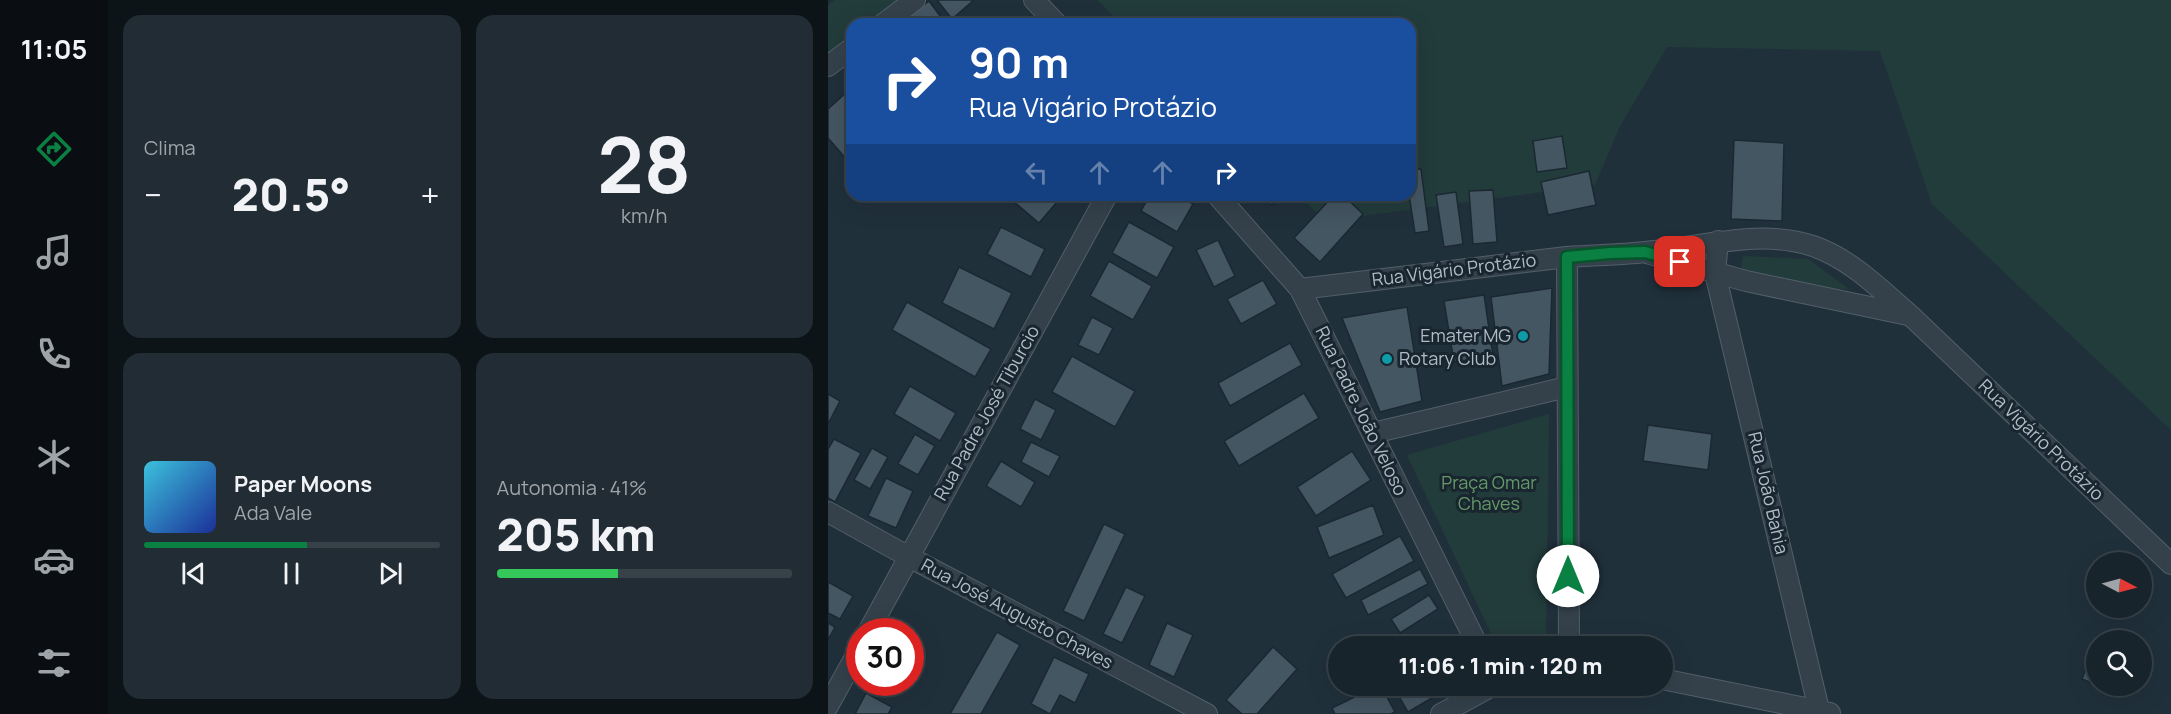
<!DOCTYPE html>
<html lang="pt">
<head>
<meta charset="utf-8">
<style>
  body { margin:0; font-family:Manrope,sans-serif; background:#212c34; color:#f1f3f6; height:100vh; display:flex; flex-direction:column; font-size:22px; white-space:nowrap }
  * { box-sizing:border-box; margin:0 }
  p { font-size:20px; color:#9fa4a9 }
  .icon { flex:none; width:33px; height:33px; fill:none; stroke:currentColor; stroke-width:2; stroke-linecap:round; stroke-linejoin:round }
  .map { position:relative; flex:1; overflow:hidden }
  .drawer { display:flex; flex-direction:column; gap:15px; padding:15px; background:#0d1418; width:720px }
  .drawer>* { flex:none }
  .guide { position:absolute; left:18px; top:18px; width:570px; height:183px; border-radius:18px; box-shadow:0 6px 24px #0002,0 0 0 2px #364148; background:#1a4fa0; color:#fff; overflow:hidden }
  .needle { width:39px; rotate:96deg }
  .fabs { position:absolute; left:1258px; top:552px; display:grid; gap:12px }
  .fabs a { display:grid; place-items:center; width:66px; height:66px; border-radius:50%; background:#18242c; box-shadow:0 6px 24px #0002,0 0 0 2px #364148; font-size:30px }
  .speed { position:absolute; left:18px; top:618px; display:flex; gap:12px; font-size:30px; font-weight:700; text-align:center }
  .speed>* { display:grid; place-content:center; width:78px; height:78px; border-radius:50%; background:#18242c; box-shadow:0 6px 24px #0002,0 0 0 2px #364148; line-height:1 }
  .speed .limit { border:9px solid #d22; background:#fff; color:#111 }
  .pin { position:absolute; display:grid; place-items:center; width:51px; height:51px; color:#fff; margin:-26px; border-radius:12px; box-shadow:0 3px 9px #0006 }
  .me { position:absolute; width:66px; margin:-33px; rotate:0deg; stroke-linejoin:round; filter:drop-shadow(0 0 4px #0008) }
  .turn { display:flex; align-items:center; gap:21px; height:126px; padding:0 24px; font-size:27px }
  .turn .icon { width:78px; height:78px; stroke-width:2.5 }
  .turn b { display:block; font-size:42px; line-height:51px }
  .lanes { display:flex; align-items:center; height:57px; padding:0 24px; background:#0003; justify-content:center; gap:30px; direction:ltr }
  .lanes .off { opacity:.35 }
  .big { font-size:45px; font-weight:800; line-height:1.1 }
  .drawer .tile { flex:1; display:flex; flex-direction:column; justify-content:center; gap:9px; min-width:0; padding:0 21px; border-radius:18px; background:#212c34 }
  .drawer .dial { align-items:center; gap:0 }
  .dial b { font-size:78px; line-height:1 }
  .song { display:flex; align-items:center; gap:18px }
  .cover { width:72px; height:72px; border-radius:9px; background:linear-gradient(135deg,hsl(190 70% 55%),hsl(230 70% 35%)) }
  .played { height:6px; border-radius:3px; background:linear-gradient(90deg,#0b8043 55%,#364148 55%) }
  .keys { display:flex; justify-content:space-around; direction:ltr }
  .heat { display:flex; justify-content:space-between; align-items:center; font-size:33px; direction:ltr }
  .charge { height:9px; border-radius:4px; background:linear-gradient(90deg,#34c759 41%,#364148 0) }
  .drawer .tiles { flex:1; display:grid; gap:15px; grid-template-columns:repeat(2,1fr) }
  .trip { position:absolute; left:500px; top:636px; width:345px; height:60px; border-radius:30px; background:#18242c; box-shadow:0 6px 24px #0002,0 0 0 2px #364148; font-weight:800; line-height:60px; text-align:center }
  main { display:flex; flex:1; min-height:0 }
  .menu { display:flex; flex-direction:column; width:108px; justify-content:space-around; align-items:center; background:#0a0e12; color:#9fa4a9 }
  .menu .icon { width:42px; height:42px }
  .menu .selected { color:#0b8043 }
  .menu b { font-size:27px; color:#f1f3f6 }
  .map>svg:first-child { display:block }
  .green { fill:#223c3b }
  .building { fill:#445662; stroke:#1b2832; stroke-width:1.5 }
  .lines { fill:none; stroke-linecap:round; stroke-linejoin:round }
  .street-casing { stroke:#525f69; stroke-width:22 }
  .street { stroke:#34414b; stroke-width:20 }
  .route-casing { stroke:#07532c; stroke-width:15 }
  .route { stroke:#0b8043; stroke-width:10 }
  .culture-dot { fill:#0f9aa8; stroke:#192630; stroke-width:2 }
  .labels { text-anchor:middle; stroke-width:6; stroke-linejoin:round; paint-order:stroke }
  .street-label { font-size:18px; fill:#afbcc7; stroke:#192630 }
  .poi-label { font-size:18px; fill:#afbcc7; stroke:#192630; text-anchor:end }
  .park-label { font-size:18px; fill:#659a68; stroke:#192630 }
</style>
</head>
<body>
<main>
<nav class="menu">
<b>11:05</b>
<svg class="icon selected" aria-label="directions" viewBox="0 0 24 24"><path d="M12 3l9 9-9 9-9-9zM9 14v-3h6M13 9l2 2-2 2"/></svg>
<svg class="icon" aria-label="music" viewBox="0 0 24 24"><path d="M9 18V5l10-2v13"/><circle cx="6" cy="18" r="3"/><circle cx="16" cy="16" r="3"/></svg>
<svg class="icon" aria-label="phone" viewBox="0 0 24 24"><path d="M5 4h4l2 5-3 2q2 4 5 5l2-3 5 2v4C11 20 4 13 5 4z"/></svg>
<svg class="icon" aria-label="climate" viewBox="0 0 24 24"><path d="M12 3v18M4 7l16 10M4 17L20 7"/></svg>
<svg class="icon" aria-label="car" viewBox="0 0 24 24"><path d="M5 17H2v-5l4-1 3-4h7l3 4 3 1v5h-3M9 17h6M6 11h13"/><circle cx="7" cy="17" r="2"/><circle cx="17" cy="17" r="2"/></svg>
<svg class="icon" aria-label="filters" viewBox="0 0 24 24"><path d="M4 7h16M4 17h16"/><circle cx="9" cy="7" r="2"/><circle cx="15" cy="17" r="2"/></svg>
</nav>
<section class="drawer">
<div class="tiles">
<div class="tile"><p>Clima</p>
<div class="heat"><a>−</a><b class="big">20.5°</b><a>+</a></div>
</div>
<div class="tile dial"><b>28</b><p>km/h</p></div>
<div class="tile">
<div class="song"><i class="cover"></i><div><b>Paper Moons</b><p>Ada Vale</p></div></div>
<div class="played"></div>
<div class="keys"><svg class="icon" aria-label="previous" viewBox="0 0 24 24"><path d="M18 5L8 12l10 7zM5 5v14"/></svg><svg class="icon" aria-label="pause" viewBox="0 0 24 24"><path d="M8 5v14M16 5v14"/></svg><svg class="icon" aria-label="next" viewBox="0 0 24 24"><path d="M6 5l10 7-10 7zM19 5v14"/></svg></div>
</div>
<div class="tile"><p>Autonomia · 41%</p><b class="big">205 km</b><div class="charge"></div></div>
</div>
</section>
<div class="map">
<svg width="1343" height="714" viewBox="0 0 1343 714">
  <rect width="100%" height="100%" fill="#20303b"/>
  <!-- green -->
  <g class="green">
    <polygon points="7,0 70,0 39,24 24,24 24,36 0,54 0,5"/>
    <polygon points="269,0 1343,0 1343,430 1104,204 1052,51 839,47 792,126 767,185 497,221 470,195 582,195 582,24 294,24"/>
    <polygon points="915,256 980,259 1022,290 979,286 912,272"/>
    <polygon points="721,414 718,646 669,646 579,455"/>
  </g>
  <!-- building -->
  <g class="building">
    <polygon points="109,0 146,0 124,19"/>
    <polygon points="101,1 118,24 71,24"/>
    <polygon points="20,91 24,96 24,157 20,161 0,138 0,109"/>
    <polygon points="734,136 739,168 709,172 705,141"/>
    <polygon points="906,140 956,143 954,221 903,219"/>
    <polygon points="593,169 601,231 587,233 581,195 582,170"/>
    <polygon points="761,171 768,205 720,215 713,182"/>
    <polygon points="665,190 669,242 645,244 641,191"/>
    <polygon points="628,192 635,244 616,247 608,195"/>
    <polygon points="178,195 235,195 211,223"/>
    <polygon points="322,195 349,195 365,204 349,232 313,211"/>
    <polygon points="432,195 453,195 444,205"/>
    <polygon points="506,195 515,195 535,214 492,262 466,238"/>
    <polygon points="301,222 346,247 329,278 284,253"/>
    <polygon points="173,227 217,249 203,277 159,254"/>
    <polygon points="390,240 407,276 386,287 368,250"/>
    <polygon points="281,261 324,286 305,320 262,296"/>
    <polygon points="131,267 184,293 166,329 114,303"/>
    <polygon points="435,280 449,304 413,324 399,299"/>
    <polygon points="724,288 721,374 674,386 663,297"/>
    <polygon points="656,295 665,356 626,362 616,301"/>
    <polygon points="79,302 163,349 147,377 64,330"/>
    <polygon points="579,307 594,401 552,412 514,318"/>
    <polygon points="264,317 285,328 271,355 250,345"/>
    <polygon points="462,343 474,365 402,406 390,383"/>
    <polygon points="244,356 307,391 287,427 224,392"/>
    <polygon points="82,386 128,413 112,441 66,414"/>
    <polygon points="476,393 491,418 411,466 396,441"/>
    <polygon points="0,394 12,401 0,424"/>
    <polygon points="207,399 228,410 213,440 192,429"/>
    <polygon points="820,425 884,434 880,470 815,461"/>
    <polygon points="87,434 107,446 90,475 70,464"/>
    <polygon points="6,439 33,453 7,502 0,498 0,449"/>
    <polygon points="203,442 232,456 221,477 193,462"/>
    <polygon points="44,448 60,457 42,489 26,480"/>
    <polygon points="524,451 543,480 488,516 469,487"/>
    <polygon points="173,461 207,482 193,507 158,486"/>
    <polygon points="58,478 85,491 68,528 40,516"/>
    <polygon points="545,505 556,535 501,558 489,527"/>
    <polygon points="276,524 297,534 256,621 235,611"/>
    <polygon points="572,536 586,561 518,598 504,574"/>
    <polygon points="592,569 600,584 540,615 533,600"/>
    <polygon points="0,582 25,596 12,619 0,613"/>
    <polygon points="298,587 317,596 294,643 275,634"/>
    <polygon points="601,595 610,609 572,633 563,619"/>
    <polygon points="0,623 7,627 0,640"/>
    <polygon points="339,623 365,635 346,677 321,665"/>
    <polygon points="169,632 192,645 153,714 122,714"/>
    <polygon points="630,639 634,646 615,646"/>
    <polygon points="445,647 469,669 429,714 414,714 398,700"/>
    <polygon points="1263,656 1269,658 1269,685 1254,679"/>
    <polygon points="226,657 261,674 247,703 232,695 222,714 203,704"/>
    <polygon points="549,686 553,686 567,712 563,714 507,714 504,708"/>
    <polygon points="565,686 613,686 616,691 580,712"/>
    <polygon points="38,693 64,707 60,714 27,714"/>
  </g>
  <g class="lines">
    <!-- street casing -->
    <g class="street-casing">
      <g id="street">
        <polyline points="206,0 229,24"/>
        <polyline points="55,24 87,0"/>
        <polyline points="0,66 24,48"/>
        <polyline points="389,195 472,289 650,646"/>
        <polyline points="890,241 887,273 992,714"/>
        <polyline points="822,254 918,281 1080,315"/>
        <polyline points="739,257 741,646"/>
        <path d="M 472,289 L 739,257 C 765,255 791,255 817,252 C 872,248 931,228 985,246 C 1023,259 1053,290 1082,315 L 1343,564"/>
        <polyline points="545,433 739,387"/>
        <polyline points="0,512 81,557 379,714"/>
        <polyline points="40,632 279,195"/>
        <polyline points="834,679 1002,713"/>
        <polyline points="0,706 32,648"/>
        <polyline points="613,714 664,686"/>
      </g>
    </g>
    <!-- street -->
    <use href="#street" class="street"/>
  </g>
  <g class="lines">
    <!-- route casing -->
    <g class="route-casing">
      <polyline id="route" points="740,576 739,257 782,253 817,252 852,262"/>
    </g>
    <!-- route -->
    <use href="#route" class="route"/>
  </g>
  <!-- markers -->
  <g class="culture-dot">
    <circle cx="695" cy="336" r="6"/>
    <circle cx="559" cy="359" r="6"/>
  </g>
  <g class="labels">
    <!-- street labels -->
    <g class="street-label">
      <text transform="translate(626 270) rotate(-7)" y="6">Rua Vigário Protázio</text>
      <text transform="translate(533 411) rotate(64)" y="6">Rua Padre João Veloso</text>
      <text transform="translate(159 413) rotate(-61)" y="6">Rua Padre José Tiburcio</text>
      <text transform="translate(1213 440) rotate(44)" y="6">Rua Vigário Protázio</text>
      <text transform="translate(940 493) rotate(77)" y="6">Rua João Bahia</text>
      <text transform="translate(189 614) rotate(28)" y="6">Rua José Augusto Chaves</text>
    </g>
    <!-- poi labels -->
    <g class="poi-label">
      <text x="683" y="342">Emater MG</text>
      <text x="571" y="365" text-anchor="start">Rotary Club</text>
    </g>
    <!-- park labels -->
    <g class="park-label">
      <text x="661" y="489">Praça Omar<tspan x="661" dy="21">Chaves</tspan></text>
    </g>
  </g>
</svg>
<div class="fabs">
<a><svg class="needle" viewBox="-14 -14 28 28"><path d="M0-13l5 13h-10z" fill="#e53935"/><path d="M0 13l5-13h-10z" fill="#9fa4a9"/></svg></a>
<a><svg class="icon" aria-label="search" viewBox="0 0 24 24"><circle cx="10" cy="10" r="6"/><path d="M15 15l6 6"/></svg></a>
</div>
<div class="speed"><div class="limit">30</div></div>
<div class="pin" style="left:852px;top:262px;background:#d93025"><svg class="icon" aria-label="arrive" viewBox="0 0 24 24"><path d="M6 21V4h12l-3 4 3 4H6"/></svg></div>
<svg class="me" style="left:740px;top:576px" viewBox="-20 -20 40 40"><circle r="19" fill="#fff"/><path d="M0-13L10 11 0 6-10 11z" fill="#0b8043"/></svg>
<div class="trip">11:06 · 1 min · 120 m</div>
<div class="guide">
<div class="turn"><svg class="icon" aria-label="right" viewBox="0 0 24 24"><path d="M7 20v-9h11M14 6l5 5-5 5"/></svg><div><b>90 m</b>Rua Vigário Protázio</div></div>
<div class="lanes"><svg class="icon off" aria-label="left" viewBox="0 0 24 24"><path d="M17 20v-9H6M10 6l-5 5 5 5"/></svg><svg class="icon off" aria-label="ahead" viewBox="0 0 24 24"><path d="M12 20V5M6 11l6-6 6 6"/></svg><svg class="icon off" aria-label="ahead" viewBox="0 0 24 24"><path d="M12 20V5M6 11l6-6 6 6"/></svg><svg class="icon" aria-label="right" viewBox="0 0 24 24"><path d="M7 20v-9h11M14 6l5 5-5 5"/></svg></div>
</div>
</div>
</main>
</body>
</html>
